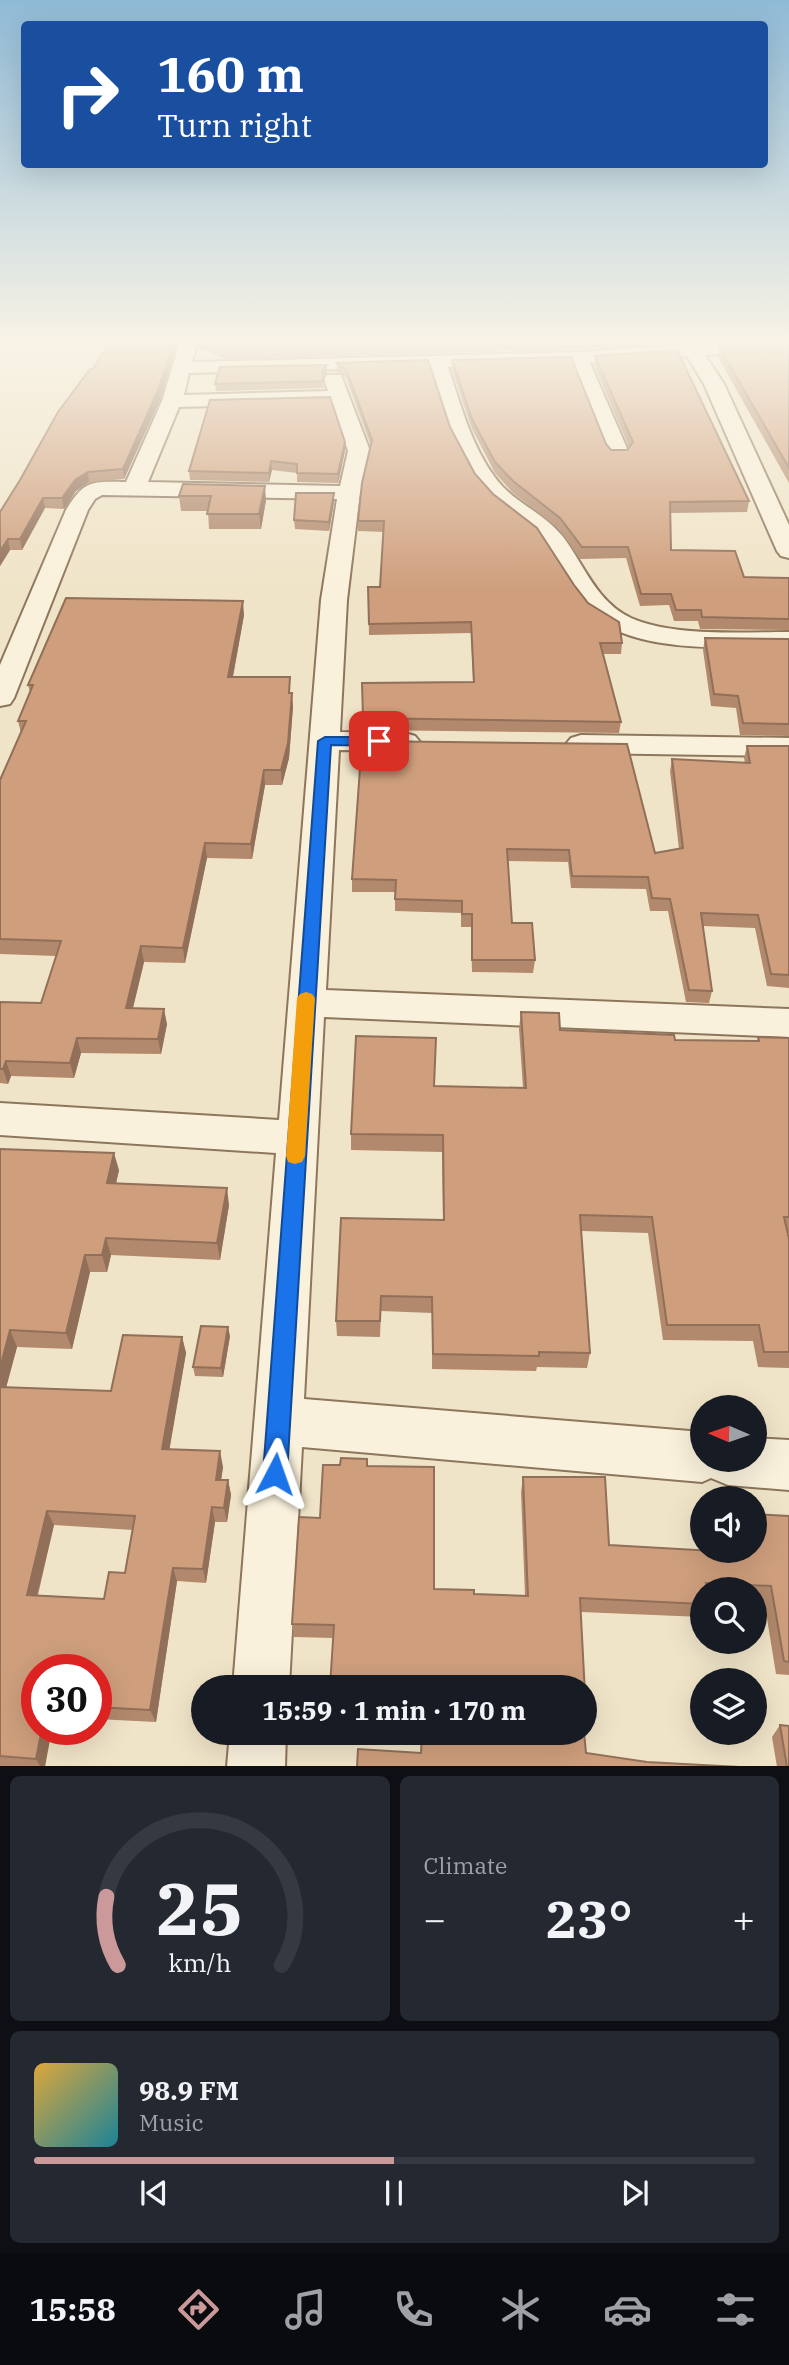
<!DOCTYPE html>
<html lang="en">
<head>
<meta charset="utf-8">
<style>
  body { margin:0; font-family:"IBM Plex Serif",serif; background:#242831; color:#f1f3f6; height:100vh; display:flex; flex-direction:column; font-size:26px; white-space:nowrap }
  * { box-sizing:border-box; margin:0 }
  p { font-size:23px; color:#9ea1a6 }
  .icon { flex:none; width:38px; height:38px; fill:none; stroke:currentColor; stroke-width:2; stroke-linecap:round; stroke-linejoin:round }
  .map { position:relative; height:1766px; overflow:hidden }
  .panel { display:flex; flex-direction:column; gap:10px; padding:10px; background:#0d0f14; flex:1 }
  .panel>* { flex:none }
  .guide { position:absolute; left:21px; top:21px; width:747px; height:147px; border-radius:7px; box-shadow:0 7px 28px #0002; background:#1a4fa0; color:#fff; overflow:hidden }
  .needle { width:46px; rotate:272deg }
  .fabs { position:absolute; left:690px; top:1395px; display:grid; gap:14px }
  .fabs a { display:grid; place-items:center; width:77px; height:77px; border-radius:50%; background:#171b24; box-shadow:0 7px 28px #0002; font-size:35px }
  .speed { position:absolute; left:21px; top:1654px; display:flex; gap:14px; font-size:35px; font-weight:700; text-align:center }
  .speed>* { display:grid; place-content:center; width:91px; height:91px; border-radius:50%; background:#171b24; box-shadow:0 7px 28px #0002; line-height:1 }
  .speed .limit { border:10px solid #d22; background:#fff; color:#111 }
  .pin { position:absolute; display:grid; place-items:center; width:60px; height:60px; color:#fff; margin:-30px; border-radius:14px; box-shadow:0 4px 10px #0006 }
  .me { position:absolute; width:77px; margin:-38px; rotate:4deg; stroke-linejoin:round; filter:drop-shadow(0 0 5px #0008) }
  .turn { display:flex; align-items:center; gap:24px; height:147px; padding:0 21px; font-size:32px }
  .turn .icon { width:91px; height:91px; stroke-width:2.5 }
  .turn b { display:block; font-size:49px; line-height:60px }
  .big { font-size:52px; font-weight:800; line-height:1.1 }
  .panel .card { flex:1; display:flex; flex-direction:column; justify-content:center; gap:10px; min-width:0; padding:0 24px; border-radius:10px; background:#242831 }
  .panel .dial { align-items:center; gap:0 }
  .dial svg { height:182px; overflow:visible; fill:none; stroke:#363941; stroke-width:7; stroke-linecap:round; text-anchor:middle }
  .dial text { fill:#f1f3f6; stroke:none }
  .song { display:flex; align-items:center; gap:21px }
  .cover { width:84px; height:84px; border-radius:10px; background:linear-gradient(135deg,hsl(40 70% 55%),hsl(190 70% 35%)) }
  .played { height:7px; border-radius:4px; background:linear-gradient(90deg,#cc999b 50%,#363941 50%) }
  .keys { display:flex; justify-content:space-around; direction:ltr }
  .heat { display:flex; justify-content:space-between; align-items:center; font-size:38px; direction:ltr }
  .panel .tiles { flex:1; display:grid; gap:10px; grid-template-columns:1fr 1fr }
  .card:last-child { grid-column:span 2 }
  .trip { position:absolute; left:191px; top:1675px; width:406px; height:70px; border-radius:35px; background:#171b24; box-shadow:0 7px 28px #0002; font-weight:800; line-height:70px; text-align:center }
  .tabs { display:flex; height:112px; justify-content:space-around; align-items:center; background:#090b0e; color:#9ea1a6 }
  .tabs .icon { width:49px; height:49px }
  .tabs .selected { color:#cc999b }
  .tabs b { font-size:32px; color:#f1f3f6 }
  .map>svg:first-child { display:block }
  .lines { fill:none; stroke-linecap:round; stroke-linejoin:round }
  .minor-casing { stroke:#8d765c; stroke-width:4 }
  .minor { fill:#faf1dc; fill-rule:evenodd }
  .wall { fill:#b2896c; fill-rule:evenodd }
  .shaded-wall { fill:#916f58 }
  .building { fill:#cf9f7d; stroke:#916f58; stroke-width:2; fill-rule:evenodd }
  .route { fill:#1a73e8; stroke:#114b97; stroke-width:2 }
  .slow { fill:#f59e0b }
</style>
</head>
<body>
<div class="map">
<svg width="789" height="1767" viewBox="0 0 789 1767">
  <rect width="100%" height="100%" fill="#f0e4c8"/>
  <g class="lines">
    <!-- minor casing -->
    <g class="minor-casing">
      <g id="minor">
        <path d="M 180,341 L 198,341 L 192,362 L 579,352 L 741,341 L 789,341 L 789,348 L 705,355 L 724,384 L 789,525 L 789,558 L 781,556 L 777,551 L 704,384 L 687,356 L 590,363 L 629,453 L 626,458 L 610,458 L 607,453 L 572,364 L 448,367 C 462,408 473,454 503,487 C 522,506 547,516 564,538 C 585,567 597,602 631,618 C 675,637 742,632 789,632 L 789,648 C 733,647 631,655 589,612 C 567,591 558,560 538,537 C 524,521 503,513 488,497 C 456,462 443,412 430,367 L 189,373 L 184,395 L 328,391 L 324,379 L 327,375 L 341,375 L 370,451 L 360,493 L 347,600 L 340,732 L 405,733 L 415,736 L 420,742 L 415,748 L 405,751 L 339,750 L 326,990 L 789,1009 L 789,1037 L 324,1017 L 304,1399 L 702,1432 L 702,1460 L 754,1460 L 754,1438 L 789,1440 L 789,1490 L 728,1485 L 711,1478 L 702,1482 L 302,1447 L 289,1687 L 233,1687 L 276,1153 L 0,1135 L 0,1103 L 279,1120 L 321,600 L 337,499 L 102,495 L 95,499 L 88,510 L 14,698 L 10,704 L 0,706 L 0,665 L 66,510 C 84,480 92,481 126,482 L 162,401 ZM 332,403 L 348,451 L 340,486 L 148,482 L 179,407 Z"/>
        <polygon points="581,735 789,738 789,756 581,753 571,750 566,744 571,738"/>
        <polygon points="230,1732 286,1732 285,1767 227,1767"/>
      </g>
    </g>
    <!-- minor -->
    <use href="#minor" class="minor"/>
  </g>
  <!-- wall -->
  <g class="wall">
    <polygon points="110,341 178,341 160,400 124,479 89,482 76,491 64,509 45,508 22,550 10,550 0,566 0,512 93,369"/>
    <polygon points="198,341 393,341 394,342 668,341 668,343 579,349 225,359 199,348"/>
    <polygon points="671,341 690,341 672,343"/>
    <polygon points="789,341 789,483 718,357 719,347"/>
    <polygon points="595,356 749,501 747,512 670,513 671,550 744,577 789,578 789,630 700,629 698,621 674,621 669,605 640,606 626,558 580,559 559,529 512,492 495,473 472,429 452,370 452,360 606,444 611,450 627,450 629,447 594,365"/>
    <polygon points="337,363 450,427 475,474 574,585 622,643 621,654 603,654 621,722 619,733 363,730 362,683 473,682 471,633 369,635 368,587 380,587 384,532 358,531 358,521 371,446 346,378 337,372"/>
    <polygon points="327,372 323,376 324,388 216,391 215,384"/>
    <polygon points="345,442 345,451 338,483 297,482 297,473 272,470 269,482 190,480 189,471"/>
    <polygon points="183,484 266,500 261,529 209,529 208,511 181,511 179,496"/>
    <polygon points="334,502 329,531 295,529 294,520"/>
    <polygon points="244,615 233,677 291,693 293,707 289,758 282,785 265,785 252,859 207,858 185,963 144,962 133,1008 167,1024 161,1054 81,1053 74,1078 11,1076 8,1084 0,1083 0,1002 41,1003 56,956 0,954 0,780 21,733 18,721 30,692 28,685"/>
    <polygon points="705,638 789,639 789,736 740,735 736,708 711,706 703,650"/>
    <polygon points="362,741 655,853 679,849 670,771 672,759 745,763 744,758 747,746 789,746 789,988 767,986 755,928 703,926 712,991 709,1003 686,1002 668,911 650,911 646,889 571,888 568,862 508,861 512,923 535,960 533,973 472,972 471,927 461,927 461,913 395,911 395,892 352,892 352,879"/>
    <polygon points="521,1012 560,1030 675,1040 757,1041 758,1037 789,1038 789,1233 788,1233 789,1239 789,1368 758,1367 753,1341 663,1340 648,1233 581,1231 590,1353 587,1368 537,1367 536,1371 432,1369 432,1313 381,1311 380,1337 337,1336 336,1321 443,1220 442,1152 351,1150 351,1134 434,1086 523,1088 519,1029"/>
    <path d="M 0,1149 L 119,1170 L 116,1184 L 229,1205 L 220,1260 L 111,1255 L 107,1272 L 90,1272 L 72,1349 L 17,1347 L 6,1387 L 111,1391 L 182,1337 L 186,1353 L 169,1449 L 223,1467 L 221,1480 L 228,1480 L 231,1495 L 227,1522 L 215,1522 L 206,1583 L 177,1581 L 156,1722 L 96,1719 L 96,1670 L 37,1670 L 45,1767 L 0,1767 ZM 54,1525 L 133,1530 L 125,1573 L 104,1599 L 38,1595 Z"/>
    <polygon points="230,1336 223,1377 195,1376 193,1367"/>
    <polygon points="340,1465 368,1466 434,1589 474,1594 525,1596 521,1492 523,1477 609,1545 722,1552 722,1550 754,1550 789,1516 789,1675 776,1674 764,1600 754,1599 754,1589 702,1589 702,1617 581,1612 585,1694 584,1696 584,1687 330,1687 333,1638 294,1637 292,1624 320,1518"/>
    <polygon points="780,1725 789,1767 777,1767 772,1737"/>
  </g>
  <!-- shaded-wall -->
  <g class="shaded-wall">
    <polygon points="174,341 178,341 160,400 124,479 123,469"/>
    <polygon points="327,365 327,372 322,377 322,370"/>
    <polygon points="345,442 345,451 338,483 338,474"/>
    <polygon points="271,461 272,470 269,482 269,473"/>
    <polygon points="88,472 89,482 76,491 64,509 62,498 75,480"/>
    <polygon points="265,486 266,500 261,529 259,514"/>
    <polygon points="334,493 334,502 329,531 329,522"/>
    <polygon points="43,498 45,508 22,550 20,539"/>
    <polygon points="8,539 10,550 0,566 0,551"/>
    <polygon points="243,601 244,615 230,692 228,677"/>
    <polygon points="292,693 293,707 289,758 282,785 281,770"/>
    <polygon points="264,770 265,785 252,859 251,844"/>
    <polygon points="205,843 207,858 185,963 183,948"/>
    <polygon points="141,946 144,962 129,1024 126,1008"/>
    <polygon points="164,1009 167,1024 161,1054 158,1039"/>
    <polygon points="77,1038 81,1053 74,1078 70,1063"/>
    <polygon points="6,1061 11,1076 8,1084 3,1069"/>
    <polygon points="114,1153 119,1170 112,1200 107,1183"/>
    <polygon points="227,1188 229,1205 220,1260 217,1243"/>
    <polygon points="106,1238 111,1255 107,1272 102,1255"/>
    <polygon points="85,1255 90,1272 72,1349 66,1333"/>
    <polygon points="228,1327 230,1336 223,1377 221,1368"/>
    <polygon points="10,1330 17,1347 2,1403 0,1398 0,1368"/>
    <polygon points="182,1337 186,1353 167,1464 162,1449"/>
    <polygon points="220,1451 223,1467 219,1495 216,1480"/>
    <polygon points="228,1480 231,1495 227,1522 224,1508"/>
    <polygon points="212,1507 215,1522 206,1583 203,1569"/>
    <polygon points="47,1511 54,1525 34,1608 27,1595"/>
    <polygon points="173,1568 177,1581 156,1722 150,1710"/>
    <polygon points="42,1729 52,1729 45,1767 41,1767 36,1759"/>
  </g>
  <!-- building -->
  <g class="building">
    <polygon points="110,341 174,341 158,390 123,469 88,472 75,480 62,498 43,498 20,539 8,539 0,551 0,512 20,480 58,412 90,369 93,369"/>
    <polygon points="203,341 393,341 394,342 548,341 224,349"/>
    <polygon points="789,341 789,468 719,347"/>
    <polygon points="677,350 749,501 670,502 671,550 735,551 744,577 789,578 789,619 702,617 701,610 676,610 671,594 641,594 628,547 582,547 560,518 513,481 495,462 472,419 452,360 571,357 606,444 611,450 627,450 633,442 595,356"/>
    <polygon points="428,360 450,427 475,474 493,494 537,528 574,585 588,603 619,622 622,643 600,643 621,722 363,718 362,683 474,682 471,622 369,624 368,587 380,587 384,521 358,521 362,483 372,440 346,369 337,363"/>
    <polygon points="327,365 322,370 324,381 215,384 220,367"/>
    <polygon points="330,397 345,442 338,474 297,473 297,464 271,461 269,473 189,471 210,400"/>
    <polygon points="183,484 265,486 259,514 207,514 211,496 179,496"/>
    <polygon points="296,493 334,493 329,522 294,520"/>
    <polygon points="66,598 243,601 228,677 290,677 289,693 292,693 288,743 281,770 264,770 251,844 205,843 183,948 141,946 126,1008 164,1009 158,1039 77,1038 70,1063 6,1061 3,1069 0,1069 0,1002 41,1003 61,941 0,939 0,780 26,721 18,721 33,685 28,685"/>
    <polygon points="705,638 789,639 789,724 743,723 738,696 714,694"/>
    <polygon points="362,741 627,744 655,853 683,848 672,759 750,763 747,746 789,746 789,975 771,974 758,915 701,913 712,991 689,990 670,899 652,898 648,877 572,876 569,850 507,849 512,923 532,923 535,960 472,960 472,914 462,914 462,901 395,899 396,880 352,879"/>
    <polygon points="521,1012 559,1013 560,1030 674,1035 675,1040 759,1041 758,1037 789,1038 789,1217 784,1217 789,1239 789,1352 764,1352 759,1325 667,1325 652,1217 580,1215 590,1353 539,1352 539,1356 433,1354 432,1297 381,1296 380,1321 336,1321 341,1218 444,1220 443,1135 351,1134 356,1036 436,1038 434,1086 526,1088"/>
    <polygon points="0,1149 114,1153 107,1183 227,1188 217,1243 106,1238 102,1255 85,1255 66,1333 10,1330 0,1368"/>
    <polygon points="201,1326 228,1327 221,1368 193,1367"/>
    <path d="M 123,1335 L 182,1337 L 162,1449 L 220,1451 L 216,1480 L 228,1480 L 224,1508 L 212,1507 L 203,1569 L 173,1568 L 150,1710 L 96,1707 L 96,1670 L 37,1670 L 37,1729 L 42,1729 L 36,1759 L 0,1756 L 0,1387 L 111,1391 ZM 47,1511 L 135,1516 L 125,1573 L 109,1572 L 104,1599 L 27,1595 Z"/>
    <polygon points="341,1458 367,1459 367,1466 434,1467 434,1589 474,1590 474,1594 528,1596 523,1477 605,1477 609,1545 731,1552 730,1550 754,1550 754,1514 789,1516 789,1662 784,1661 771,1586 706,1583 707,1589 702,1589 702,1604 580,1598 585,1694 584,1687 423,1687 423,1686 365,1683 365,1687 330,1687 334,1625 292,1624 299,1517 320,1518 323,1465 340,1465"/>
    <polygon points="780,1725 789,1726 789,1767 787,1767"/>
    <polygon points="422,1732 584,1732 586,1753 647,1762 740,1767 357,1767 358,1749 421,1753"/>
  </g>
  <!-- sky -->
  <linearGradient id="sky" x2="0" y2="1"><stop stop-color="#8fbad6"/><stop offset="0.58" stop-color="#f8f3e6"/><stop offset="1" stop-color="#f8f3e6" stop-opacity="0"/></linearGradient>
  <rect width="789" height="588" fill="url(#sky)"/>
  <!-- route -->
  <polygon class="route" points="325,737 379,737 386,741 379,746 331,745 287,1474 284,1483 275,1486 267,1483 263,1474 318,741"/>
  <!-- slow -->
  <polygon class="slow" points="306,992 312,994 315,998 305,1156 302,1162 295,1164 288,1162 286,1156 297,998 300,994"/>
</svg>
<div class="fabs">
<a><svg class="needle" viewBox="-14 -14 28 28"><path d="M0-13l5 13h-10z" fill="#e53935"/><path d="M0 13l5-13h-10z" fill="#9ea1a6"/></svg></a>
<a><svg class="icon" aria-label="sound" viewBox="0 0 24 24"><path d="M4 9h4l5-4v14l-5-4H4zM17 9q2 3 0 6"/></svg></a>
<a><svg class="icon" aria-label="search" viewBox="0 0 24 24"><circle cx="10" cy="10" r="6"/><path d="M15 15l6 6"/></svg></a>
<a><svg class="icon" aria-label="layers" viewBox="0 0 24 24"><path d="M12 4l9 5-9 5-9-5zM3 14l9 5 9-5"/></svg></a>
</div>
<div class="speed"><div class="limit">30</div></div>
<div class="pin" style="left:379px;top:741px;background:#d93025"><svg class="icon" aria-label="arrive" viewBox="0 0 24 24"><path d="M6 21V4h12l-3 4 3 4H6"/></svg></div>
<svg class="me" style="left:275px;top:1474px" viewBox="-20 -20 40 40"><path d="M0-17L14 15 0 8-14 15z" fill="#1a73e8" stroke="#fff" stroke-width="4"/></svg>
<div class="trip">15:59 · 1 min · 170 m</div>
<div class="guide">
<div class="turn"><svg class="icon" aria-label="right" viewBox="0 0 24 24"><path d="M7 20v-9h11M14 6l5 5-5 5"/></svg><div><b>160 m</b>Turn right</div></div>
</div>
</div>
<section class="panel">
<div class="tiles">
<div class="card dial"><svg viewBox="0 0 100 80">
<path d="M14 69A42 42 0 1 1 86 69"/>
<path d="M14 69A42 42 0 0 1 9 39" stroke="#cc999b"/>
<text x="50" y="56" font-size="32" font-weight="700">25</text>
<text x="50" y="72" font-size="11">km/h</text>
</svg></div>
<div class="card"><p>Climate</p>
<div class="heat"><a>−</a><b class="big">23°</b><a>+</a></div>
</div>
<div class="card">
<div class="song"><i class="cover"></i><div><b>98.9 FM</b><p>Music</p></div></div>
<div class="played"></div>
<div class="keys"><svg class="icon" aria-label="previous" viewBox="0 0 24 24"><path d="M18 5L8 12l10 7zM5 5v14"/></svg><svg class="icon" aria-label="pause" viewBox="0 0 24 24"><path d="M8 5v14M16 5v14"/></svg><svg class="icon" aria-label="next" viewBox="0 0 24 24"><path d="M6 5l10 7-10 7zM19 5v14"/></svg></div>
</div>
</div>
</section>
<nav class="tabs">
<b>15:58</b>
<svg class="icon selected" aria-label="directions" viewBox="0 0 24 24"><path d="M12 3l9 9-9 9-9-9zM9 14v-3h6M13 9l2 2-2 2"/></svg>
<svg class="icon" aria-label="music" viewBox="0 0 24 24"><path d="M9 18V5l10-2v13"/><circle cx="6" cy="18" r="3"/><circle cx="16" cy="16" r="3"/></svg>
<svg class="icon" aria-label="phone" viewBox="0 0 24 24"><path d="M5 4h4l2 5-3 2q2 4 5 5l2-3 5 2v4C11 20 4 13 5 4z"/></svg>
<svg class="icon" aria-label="climate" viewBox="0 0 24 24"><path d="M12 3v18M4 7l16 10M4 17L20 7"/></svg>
<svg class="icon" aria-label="car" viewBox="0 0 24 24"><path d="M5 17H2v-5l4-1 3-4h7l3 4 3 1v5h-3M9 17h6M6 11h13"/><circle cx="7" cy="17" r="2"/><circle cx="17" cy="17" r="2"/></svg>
<svg class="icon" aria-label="filters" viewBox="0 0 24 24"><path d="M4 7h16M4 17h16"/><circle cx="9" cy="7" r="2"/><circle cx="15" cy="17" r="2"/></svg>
</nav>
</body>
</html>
